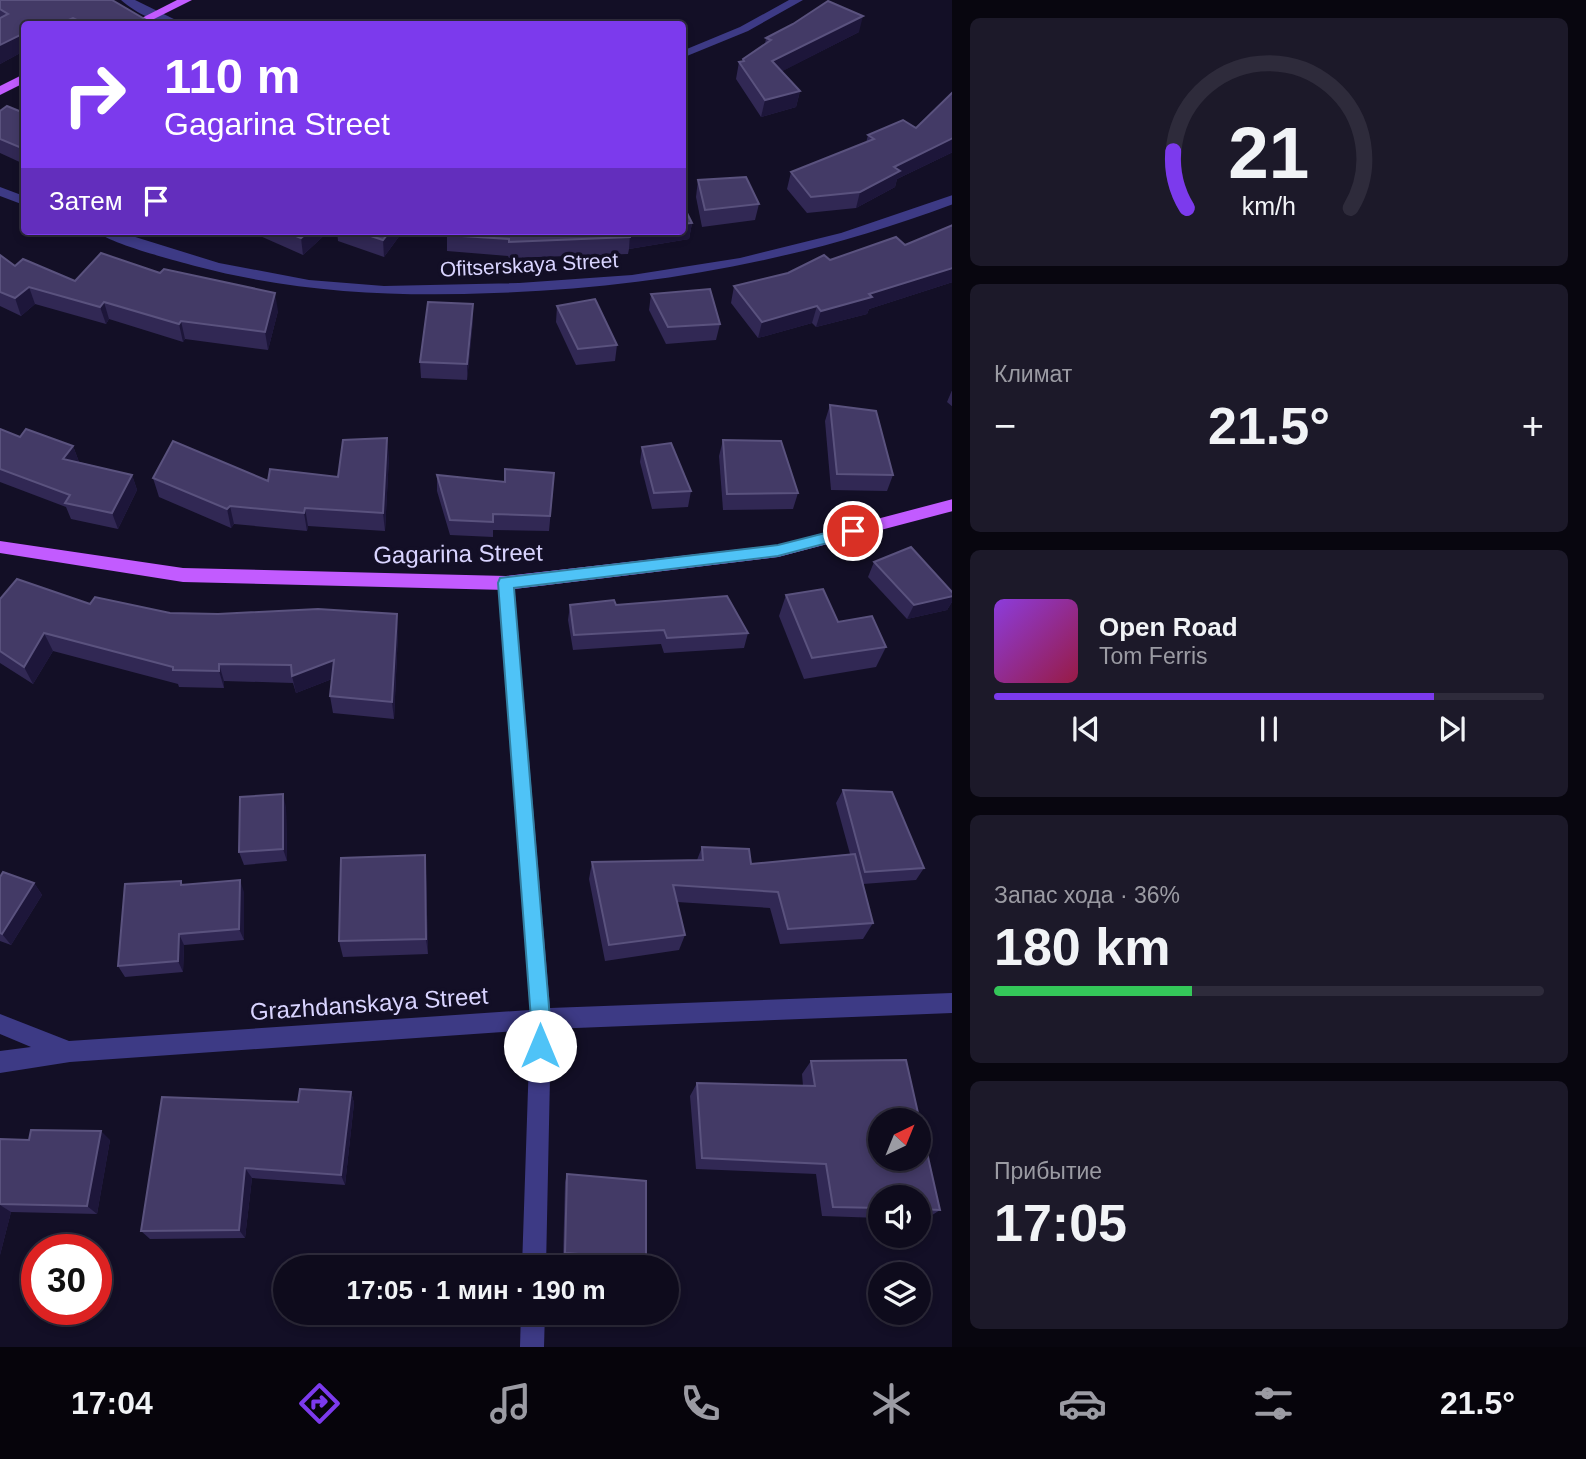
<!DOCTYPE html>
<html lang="ru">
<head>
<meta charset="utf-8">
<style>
  body { margin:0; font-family:Helvetica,sans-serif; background:#1c1929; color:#f1f3f6; height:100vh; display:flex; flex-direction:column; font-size:26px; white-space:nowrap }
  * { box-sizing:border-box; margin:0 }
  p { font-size:23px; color:#9b9ba3 }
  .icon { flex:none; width:38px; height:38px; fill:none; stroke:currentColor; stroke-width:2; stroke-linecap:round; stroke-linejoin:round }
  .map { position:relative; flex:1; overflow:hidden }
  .sheet { display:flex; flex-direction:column; gap:18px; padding:18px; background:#08060f; width:634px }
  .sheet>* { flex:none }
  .banner { position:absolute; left:21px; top:21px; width:665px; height:214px; border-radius:7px; box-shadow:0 4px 10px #0003,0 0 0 2px #2e2b3b; background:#7c3aed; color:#fff; overflow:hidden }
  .needle { width:46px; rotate:43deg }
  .controls { position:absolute; left:868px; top:1108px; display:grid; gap:14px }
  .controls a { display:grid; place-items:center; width:63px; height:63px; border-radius:50%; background:#0e0b1c; box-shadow:0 4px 10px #0003,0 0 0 2px #2e2b3b; font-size:35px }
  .speed { position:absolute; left:21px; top:1234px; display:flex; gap:14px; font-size:35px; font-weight:700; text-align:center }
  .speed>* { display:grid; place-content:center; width:91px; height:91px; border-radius:50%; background:#0e0b1c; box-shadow:0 4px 10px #0003,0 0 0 2px #2e2b3b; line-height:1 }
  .speed .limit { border:10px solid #d22; background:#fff; color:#111 }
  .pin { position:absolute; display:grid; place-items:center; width:60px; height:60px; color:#fff; margin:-30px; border:4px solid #fff; border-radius:50%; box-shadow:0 2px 7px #0007 }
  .me { position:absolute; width:77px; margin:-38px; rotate:0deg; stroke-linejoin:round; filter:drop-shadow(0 0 5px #0008) }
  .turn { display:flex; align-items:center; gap:24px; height:147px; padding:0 28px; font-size:32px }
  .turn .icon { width:91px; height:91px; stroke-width:2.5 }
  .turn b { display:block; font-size:49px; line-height:60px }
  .then { display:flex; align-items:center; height:66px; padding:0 28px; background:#0003; gap:14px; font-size:26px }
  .big { font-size:52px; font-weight:700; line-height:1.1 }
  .sheet .card { flex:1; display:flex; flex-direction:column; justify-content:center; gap:10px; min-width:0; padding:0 24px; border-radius:10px; background:#1c1929 }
  .sheet .dial { align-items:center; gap:0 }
  .dial svg { height:182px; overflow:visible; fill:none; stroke:#2e2b3b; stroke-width:7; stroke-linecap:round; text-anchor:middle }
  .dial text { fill:#f1f3f6; stroke:none }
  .song { display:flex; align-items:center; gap:21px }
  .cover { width:84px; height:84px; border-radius:10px; background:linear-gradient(135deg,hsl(270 70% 55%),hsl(340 70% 35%)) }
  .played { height:7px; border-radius:4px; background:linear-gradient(90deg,#7c3aed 80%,#2e2b3b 80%) }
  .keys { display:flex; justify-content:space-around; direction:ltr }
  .heat { display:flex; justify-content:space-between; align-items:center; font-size:38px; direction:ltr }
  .charge { height:10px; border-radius:5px; background:linear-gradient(90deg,#34c759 36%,#2e2b3b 0) }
  .trip { position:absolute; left:273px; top:1255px; width:406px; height:70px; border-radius:35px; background:#0e0b1c; box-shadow:0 4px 10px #0003,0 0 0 2px #2e2b3b; font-weight:700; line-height:70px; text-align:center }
  .tabs { display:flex; height:112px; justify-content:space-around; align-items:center; background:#06040b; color:#9b9ba3 }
  .tabs .icon { width:49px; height:49px }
  .tabs .selected { color:#7c3aed }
  .tabs b { font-size:32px; color:#f1f3f6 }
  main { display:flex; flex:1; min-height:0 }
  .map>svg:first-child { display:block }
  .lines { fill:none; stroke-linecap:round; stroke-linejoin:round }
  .minor { fill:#3d3a85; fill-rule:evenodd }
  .major { fill:#c25bff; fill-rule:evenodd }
  .wall { fill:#312854 }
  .shaded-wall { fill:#1d163a }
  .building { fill:#433a66; stroke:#5a527e; stroke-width:2; fill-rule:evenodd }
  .route { fill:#4fc3f7; stroke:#337fa1; stroke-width:2 }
  .labels { text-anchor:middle; stroke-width:7; stroke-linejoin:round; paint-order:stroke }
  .far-street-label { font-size:21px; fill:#d9d4ff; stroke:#130f26 }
  .street-label { font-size:24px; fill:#d9d4ff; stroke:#130f26 }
</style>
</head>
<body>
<main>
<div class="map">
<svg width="953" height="1347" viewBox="0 0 953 1347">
  <rect width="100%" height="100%" fill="#130f26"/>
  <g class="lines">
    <!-- minor -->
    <g class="minor">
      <path d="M 121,0 L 135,0 L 184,24 C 162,26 138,15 121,0 Z"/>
      <polygon points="789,0 803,0 748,31 682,58 682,51 740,27"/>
      <polygon points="0,187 24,196 24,205 0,196"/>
      <path d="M 953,195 L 953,204 C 804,260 652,288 494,293 C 391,297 294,292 195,266 C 174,260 110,244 96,231 L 116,231 L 219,263 L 309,280 L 384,286 L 519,283 L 632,275 L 740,258 L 841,233 Z"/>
      <polygon points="506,576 512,578 514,583 550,1008 953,993 953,1013 551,1029 546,1267 522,1267 530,1030 70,1062 0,1073 0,1051 31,1047 0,1034 0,1014 69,1041 530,1010 498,583 500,578"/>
      <polygon points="521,1312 545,1312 544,1347 520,1347"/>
    </g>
    <!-- major -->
    <g class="major">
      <polygon points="177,0 192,0 144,24 130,24"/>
      <polygon points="20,76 24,76 24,83 0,95 0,86"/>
      <polygon points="953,499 953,511 778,557 506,590 183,582 0,553 0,541 183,568 506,576 778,545"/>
    </g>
  </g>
  <!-- wall -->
  <g class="wall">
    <polygon points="0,0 153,24 24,24 24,51 0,64"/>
    <polygon points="859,32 782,71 800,91 796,107 761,117 736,79 739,62 742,62 743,59 765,44 766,38"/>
    <polygon points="953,92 953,152 897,179 895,187 856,208 807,213 787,189 791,172 866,143 868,135 916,128"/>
    <polygon points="0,111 24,113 24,164 0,153"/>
    <polygon points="698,180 759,204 755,220 702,227 696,197"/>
    <polygon points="692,223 689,239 629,249 628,254 509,258 508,256 447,251 447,235"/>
    <polygon points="953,225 953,282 869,309 867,314 816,327 812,323 758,338 731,303 734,286 788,273 830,260 905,245"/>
    <polygon points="249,231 329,231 303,255"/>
    <polygon points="337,231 403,231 384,257 338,241"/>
    <polygon points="0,255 15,266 75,281 278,311 268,350 185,339 183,342 109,319 106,324 35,304 21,316 0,306"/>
    <polygon points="651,294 720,324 716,340 666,344 649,310"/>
    <polygon points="473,304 473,320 467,380 421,378 420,362"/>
    <polygon points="557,306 617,345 615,361 576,365 556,322"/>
    <polygon points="953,388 953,407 947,402"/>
    <polygon points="830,405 893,475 887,491 831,490 825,421"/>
    <polygon points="0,429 20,437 73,446 79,462 132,475 137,490 118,529 71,519 66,507 0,482"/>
    <polygon points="723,440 798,493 793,509 723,510 719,456"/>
    <polygon points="642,447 691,491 688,507 652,509 640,462"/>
    <polygon points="389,456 385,531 308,526 307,531 234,524 231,528 159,497 153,478 268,481 338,477"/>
    <polygon points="437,475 553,489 549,531 493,530 493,537 450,535 437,491"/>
    <polygon points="874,562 953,593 953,600 947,610 907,619 868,577"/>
    <polygon points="786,595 886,647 876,667 804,679 779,616"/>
    <polygon points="0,599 90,604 170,613 218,614 397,614 398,632 394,719 333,713 330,696 332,679 296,693 293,683 224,681 224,688 179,687 178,684 53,651 33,684 0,663"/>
    <polygon points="570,605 616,605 748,633 744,648 664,653 661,644 573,650 568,620"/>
    <polygon points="843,790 924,868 916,880 863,884 873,923 863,939 780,944 770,908 677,902 685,935 679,950 605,961 589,879 592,862 697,860 702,847 751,864 850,854 836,803"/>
    <polygon points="286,807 287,861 244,865 239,852"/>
    <polygon points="426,872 428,954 343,957 339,941"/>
    <polygon points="0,877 34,883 42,895 11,945 0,941"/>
    <polygon points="181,881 183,885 244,892 244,940 184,945 183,972 125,977 118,966"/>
    <polygon points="811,1061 940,1210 926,1219 919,1219 919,1197 880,1197 880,1218 822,1216 816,1174 696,1169 690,1096 697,1083 803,1086 802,1074"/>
    <polygon points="351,1092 354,1103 345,1185 252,1178 245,1238 150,1239 141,1231 298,1102"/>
    <polygon points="0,1139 29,1140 110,1140 97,1214 11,1212 0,1255"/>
    <polygon points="567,1174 646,1259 642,1265 563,1259 565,1182"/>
  </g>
  <!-- shaded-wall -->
  <g class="shaded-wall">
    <polygon points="863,16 859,32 769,78 772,61"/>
    <polygon points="73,18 75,24 59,24"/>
    <polygon points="20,35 24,51 0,64 0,45"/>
    <polygon points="800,91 796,107 761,117 765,100"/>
    <polygon points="953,138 953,152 897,179 895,187 856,208 860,192 894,167"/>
    <polygon points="692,223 689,239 629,249 630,233 640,231 682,231 682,224"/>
    <polygon points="309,231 329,231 303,255 301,238"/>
    <polygon points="390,231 403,231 384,257 383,240"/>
    <polygon points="953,268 953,282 869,309 867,314 816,327 821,311 869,294"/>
    <polygon points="29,287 35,304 21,316 15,298"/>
    <polygon points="275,293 278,311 268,350 265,332"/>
    <polygon points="104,302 109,319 106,324 100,307"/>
    <polygon points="473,304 473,320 467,380 467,364"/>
    <polygon points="817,306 812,323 758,338 762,322"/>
    <polygon points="181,321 185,339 183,342 179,324"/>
    <polygon points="387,438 389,456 385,531 383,513"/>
    <polygon points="73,446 79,462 63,459"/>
    <polygon points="132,475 137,490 118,529 112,513"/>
    <polygon points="230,506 234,524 231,528 227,509"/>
    <polygon points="305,508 308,526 307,531 304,513"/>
    <polygon points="953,596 953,600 947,610 907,619 914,605"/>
    <polygon points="397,614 398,632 394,719 392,702"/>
    <polygon points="44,633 53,651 33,684 24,667"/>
    <polygon points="334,660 337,677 296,693 292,676"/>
    <polygon points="219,664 224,681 224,688 219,671"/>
    <polygon points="283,794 286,807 287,861 283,849"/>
    <polygon points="425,855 426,872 428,954 426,939"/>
    <polygon points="240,880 244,892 244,940 239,929"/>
    <polygon points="34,883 42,895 11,945 2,934"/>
    <polygon points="179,934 184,945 183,972 178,961"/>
    <polygon points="351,1092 354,1103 345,1185 341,1175"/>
    <polygon points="101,1131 110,1140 97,1214 87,1206"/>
    <polygon points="245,1168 252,1178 245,1238 239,1230"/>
    <polygon points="0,1205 11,1212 0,1255"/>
  </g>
  <!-- building -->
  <g class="building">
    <polygon points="0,0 112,0 153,24 85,24 73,18 59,24 24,24 24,37 20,35 0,45 0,18 8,14 0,9"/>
    <polygon points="828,1 863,16 772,61 800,91 765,100 739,62 744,61 743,59 771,40 766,38 793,24"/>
    <polygon points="953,92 953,138 894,167 900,171 860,192 811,197 791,172 874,139 868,135 903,120 916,128"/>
    <polygon points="7,106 24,113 24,149 0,139 0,111"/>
    <polygon points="746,177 759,204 705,210 698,180"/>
    <polygon points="682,203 692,223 682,224"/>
    <polygon points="953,225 953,268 869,294 872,297 821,311 817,306 762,322 734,286 788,273 824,255 830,260 896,237 905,245"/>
    <polygon points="284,231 309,231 301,238"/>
    <polygon points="356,231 390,231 383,240"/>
    <polygon points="448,231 640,231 630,233 630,237 509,242 509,239 447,235"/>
    <polygon points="101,253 160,273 164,269 275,293 265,332 181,321 179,324 104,302 100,307 29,287 15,298 0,292 0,255 15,266 23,259 75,281"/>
    <polygon points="710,289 720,324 668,327 651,294"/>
    <polygon points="595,299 617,345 578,349 557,306"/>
    <polygon points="428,302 473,304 467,364 420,362"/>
    <polygon points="830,405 876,411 893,475 837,474"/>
    <polygon points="0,429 20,437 26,429 73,446 63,459 132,475 112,513 65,503 70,495 0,469"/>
    <polygon points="387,438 383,513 305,508 304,513 230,506 227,509 153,478 173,441 268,481 270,469 338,477 343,440"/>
    <polygon points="723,440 781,441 798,493 727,494"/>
    <polygon points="671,443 691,491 654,493 642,447"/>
    <polygon points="505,469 554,473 550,516 493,514 493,522 450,520 437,475 505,482"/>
    <polygon points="911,547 953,593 953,596 914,605 874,562"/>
    <polygon points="17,579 90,604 95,597 170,613 218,614 318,609 397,614 392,702 330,696 334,660 292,676 291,665 219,664 219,671 173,670 173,667 44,633 24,667 0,651 0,599"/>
    <polygon points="823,589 838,622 872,616 886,647 812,658 786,595"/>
    <polygon points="727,596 748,633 667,638 664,630 574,635 570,605 614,600 616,605"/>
    <polygon points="843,790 892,792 924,868 865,872"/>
    <polygon points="283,794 283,849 239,852 240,797"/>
    <polygon points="702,847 749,849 751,864 855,854 873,923 788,929 778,892 673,885 685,935 609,945 592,862 703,860"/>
    <polygon points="425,855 426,939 339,941 341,858"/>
    <polygon points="3,872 34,883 2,934 0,933 0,877"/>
    <polygon points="240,880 239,929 179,934 178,961 118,966 125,884 181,881 181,885"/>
    <path d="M 906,1060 L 940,1210 L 919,1209 L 919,1197 L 880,1197 L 880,1208 L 833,1207 L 826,1164 L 702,1158 L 697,1083 L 815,1086 L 811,1061 ZM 880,1120 L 919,1120 L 919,1158 L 880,1158 Z"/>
    <polygon points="300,1089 351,1092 341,1175 245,1168 239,1230 141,1231 162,1097 298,1102"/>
    <polygon points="31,1130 101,1131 87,1206 0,1204 0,1139 29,1140"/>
    <polygon points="567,1174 646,1181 646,1259 565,1253"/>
  </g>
  <!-- route -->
  <polygon class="route" points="853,526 858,527 860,531 858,535 778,556 514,588 550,1019 547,1053 540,1056 533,1053 530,1046 531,1019 498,583 500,578 778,545"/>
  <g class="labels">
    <!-- far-street labels -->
    <g class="far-street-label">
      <text transform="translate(529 265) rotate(-3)" y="7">Ofitserskaya Street</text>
    </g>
    <!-- street labels -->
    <g class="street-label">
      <text transform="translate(458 554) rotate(-1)" y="8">Gagarina Street</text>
      <text transform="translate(369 1004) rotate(-4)" y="8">Grazhdanskaya Street</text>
    </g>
  </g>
</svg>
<div class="controls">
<a><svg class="needle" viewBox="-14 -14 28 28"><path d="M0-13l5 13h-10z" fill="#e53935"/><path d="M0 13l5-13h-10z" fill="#9b9ba3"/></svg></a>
<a><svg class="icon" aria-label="sound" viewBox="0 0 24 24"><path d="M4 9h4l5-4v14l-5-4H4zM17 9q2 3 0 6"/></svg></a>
<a><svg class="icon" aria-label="layers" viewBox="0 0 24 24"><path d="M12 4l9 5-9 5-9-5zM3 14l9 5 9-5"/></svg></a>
</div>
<div class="speed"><div class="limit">30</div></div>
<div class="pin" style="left:853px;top:531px;background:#d93025"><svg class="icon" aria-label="arrive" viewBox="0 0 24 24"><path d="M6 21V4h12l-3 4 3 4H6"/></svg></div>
<svg class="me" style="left:540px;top:1046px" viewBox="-20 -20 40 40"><circle r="19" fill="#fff"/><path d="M0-13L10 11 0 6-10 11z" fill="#4fc3f7"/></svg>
<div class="trip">17:05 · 1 мин · 190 m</div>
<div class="banner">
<div class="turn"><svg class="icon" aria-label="right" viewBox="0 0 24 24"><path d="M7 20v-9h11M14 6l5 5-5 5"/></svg><div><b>110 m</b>Gagarina Street</div></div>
<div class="then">Затем<svg class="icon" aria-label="arrive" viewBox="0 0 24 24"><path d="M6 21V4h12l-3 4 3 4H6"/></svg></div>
</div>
</div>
<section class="sheet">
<div class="card dial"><svg viewBox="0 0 100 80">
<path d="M14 69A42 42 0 1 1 86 69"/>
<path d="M14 69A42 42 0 0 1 8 44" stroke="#7c3aed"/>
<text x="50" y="56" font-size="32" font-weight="700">21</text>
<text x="50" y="72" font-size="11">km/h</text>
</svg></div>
<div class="card"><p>Климат</p>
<div class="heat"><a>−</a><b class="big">21.5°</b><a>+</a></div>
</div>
<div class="card">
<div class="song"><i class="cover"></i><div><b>Open Road</b><p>Tom Ferris</p></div></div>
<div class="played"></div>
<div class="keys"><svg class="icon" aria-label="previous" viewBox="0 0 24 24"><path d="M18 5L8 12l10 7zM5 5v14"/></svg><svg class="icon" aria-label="pause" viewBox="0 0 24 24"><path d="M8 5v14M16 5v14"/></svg><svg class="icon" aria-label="next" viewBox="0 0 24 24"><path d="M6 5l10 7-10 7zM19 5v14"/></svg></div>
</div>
<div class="card"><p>Запас хода · 36%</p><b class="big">180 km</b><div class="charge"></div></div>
<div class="card"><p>Прибытие</p><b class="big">17:05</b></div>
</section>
</main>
<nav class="tabs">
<b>17:04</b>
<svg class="icon selected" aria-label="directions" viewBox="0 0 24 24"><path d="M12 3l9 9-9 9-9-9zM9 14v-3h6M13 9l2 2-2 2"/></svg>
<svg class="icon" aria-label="music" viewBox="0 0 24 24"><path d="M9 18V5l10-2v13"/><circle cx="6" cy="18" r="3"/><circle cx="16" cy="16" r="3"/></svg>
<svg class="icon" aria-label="phone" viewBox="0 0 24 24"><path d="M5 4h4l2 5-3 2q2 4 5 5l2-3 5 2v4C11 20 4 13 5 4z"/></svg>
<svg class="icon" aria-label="climate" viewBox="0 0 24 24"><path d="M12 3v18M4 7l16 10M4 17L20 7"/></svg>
<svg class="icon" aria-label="car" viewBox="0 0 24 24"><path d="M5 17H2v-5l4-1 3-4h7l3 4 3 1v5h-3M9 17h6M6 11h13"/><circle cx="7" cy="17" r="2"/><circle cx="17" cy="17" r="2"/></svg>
<svg class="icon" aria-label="filters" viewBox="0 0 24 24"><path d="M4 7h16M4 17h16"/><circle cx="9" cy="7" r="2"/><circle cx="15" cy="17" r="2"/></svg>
<b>21.5°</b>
</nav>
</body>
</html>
